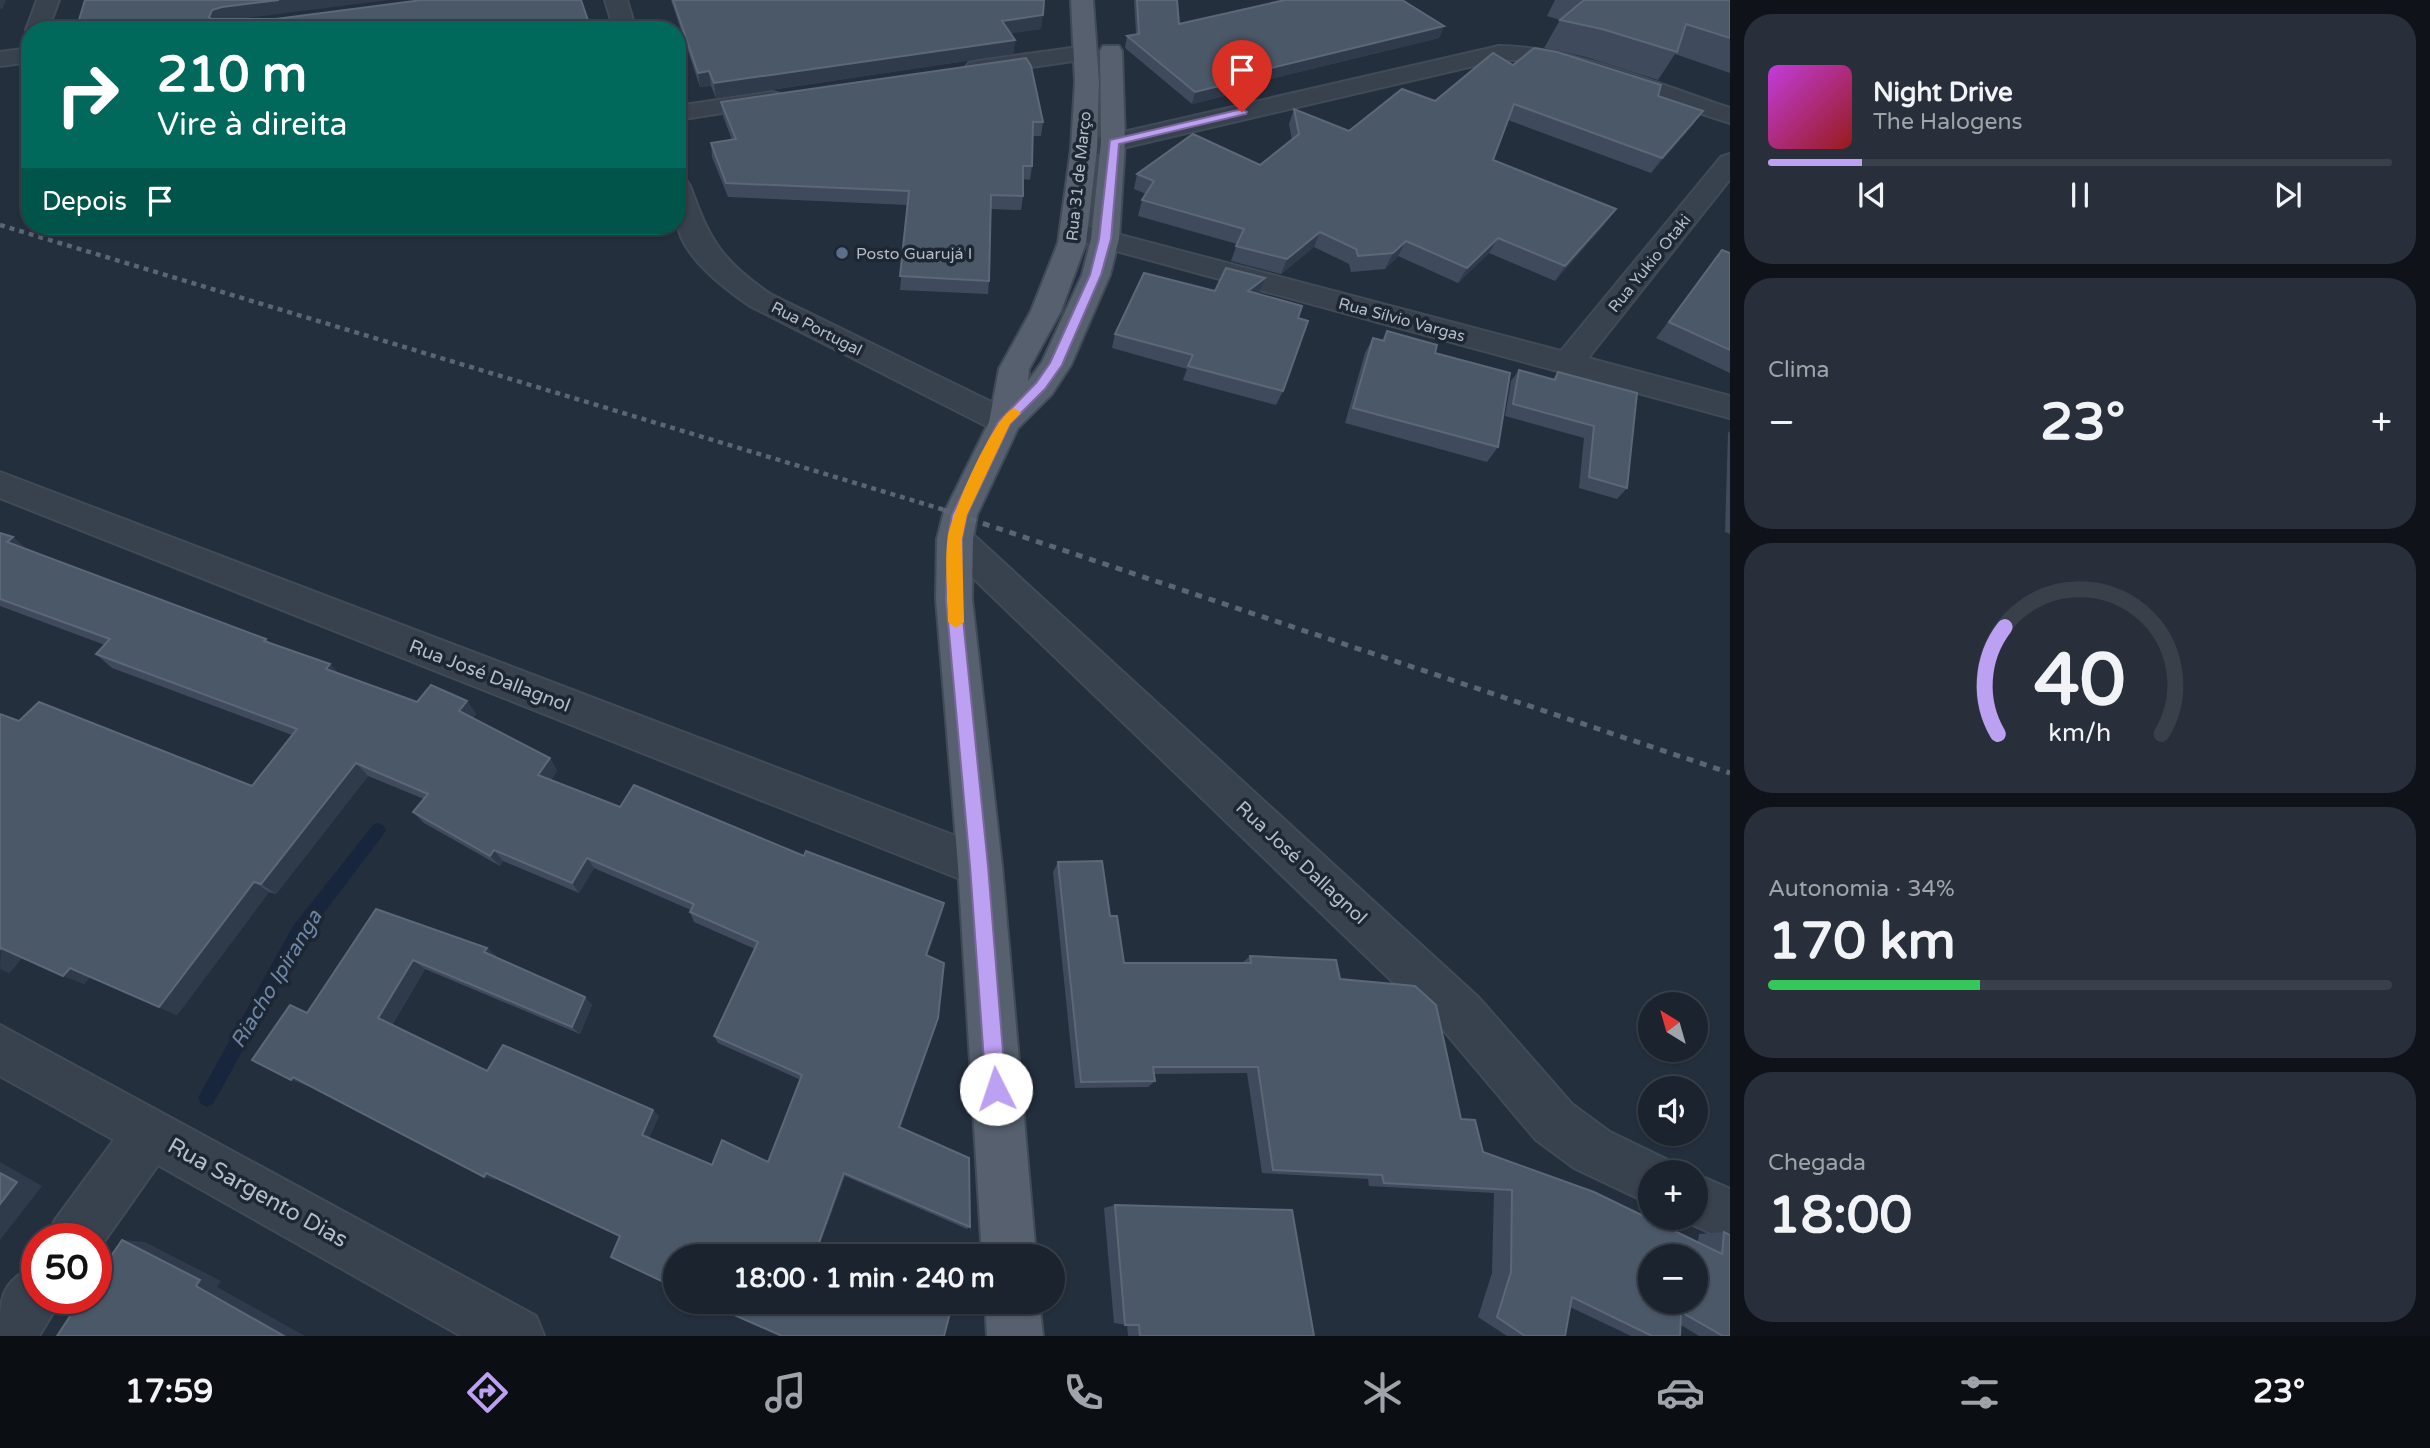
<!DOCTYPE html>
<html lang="pt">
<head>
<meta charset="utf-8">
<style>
  body { margin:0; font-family:"Varela Round",sans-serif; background:#282f3a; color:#f1f3f6; height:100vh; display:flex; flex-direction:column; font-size:26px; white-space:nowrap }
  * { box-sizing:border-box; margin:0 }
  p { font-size:23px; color:#a0a4aa }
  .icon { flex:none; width:38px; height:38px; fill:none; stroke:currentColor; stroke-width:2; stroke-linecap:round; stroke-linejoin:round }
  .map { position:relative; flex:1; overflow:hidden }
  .side { display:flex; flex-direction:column; gap:14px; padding:14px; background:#0f1319; width:700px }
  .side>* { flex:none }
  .top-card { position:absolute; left:21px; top:21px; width:665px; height:214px; border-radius:28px; box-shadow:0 2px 5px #0004,0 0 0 2px #39404a; background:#00695c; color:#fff; overflow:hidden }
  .needle { width:46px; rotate:323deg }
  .tools { position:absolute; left:1638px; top:992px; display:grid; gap:14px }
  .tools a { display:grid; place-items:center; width:70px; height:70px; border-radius:50%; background:#1b232e; box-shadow:0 2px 5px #0004,0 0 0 2px #39404a; font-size:35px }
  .speed { position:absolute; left:21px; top:1223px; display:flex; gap:14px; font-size:35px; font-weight:700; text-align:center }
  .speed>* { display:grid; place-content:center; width:91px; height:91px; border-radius:50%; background:#1b232e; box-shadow:0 2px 5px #0004,0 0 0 2px #39404a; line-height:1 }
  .speed .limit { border:10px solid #d22; background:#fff; color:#111 }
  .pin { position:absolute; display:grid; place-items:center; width:60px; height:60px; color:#fff; margin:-72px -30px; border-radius:50% 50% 50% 0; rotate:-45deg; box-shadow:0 0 7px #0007 }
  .pin .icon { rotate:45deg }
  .me { position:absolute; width:77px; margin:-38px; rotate:356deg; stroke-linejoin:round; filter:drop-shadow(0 0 5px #0008) }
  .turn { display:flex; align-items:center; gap:24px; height:147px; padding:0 21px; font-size:32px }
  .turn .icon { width:91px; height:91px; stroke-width:2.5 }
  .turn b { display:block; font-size:49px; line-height:60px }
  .then { display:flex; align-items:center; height:66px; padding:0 21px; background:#0003; gap:14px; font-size:26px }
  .big { font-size:52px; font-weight:700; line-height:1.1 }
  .side .tile { flex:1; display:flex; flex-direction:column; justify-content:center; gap:10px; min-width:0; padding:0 24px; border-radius:28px; background:#282f3a }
  .side .dial { align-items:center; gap:0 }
  .dial svg { height:182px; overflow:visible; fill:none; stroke:#39404a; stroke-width:7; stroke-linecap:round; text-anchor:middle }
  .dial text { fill:#f1f3f6; stroke:none }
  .song { display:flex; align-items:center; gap:21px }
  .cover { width:84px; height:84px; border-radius:10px; background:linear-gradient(135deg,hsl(290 70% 55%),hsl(0 70% 35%)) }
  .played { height:7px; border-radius:4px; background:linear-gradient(90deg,#bca0f2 15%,#39404a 15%) }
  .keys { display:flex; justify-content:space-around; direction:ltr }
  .heat { display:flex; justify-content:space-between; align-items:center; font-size:38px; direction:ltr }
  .charge { height:10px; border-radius:5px; background:linear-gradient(90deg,#34c759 34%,#39404a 0) }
  .trip { position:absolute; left:663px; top:1244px; width:402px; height:70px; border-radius:35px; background:#1b232e; box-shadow:0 2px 5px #0004,0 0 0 2px #39404a; font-weight:700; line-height:70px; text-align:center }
  .tabs { display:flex; height:112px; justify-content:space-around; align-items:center; background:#0b0e12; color:#a0a4aa }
  .tabs .icon { width:49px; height:49px }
  .tabs .active { color:#bca0f2 }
  .tabs b { font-size:32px; color:#f1f3f6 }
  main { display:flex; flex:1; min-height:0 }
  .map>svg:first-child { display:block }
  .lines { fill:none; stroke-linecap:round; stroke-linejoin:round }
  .stream { fill:#17263c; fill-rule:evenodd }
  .minor-casing { stroke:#414a57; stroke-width:4 }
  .major-casing { stroke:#414a57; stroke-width:4 }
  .minor { fill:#38414e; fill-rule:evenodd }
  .major { fill:#56606e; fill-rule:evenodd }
  .rail-far1 { stroke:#5a6575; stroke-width:4.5; stroke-dasharray:5 5; stroke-linecap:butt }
  .rail { stroke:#5a6575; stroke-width:5; stroke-dasharray:7 7; stroke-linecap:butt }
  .wall { fill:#3f4b5c }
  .shaded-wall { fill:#2f3b4b }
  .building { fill:#4b5868; stroke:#5c6777; stroke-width:2; fill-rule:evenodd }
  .route { fill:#bca0f2; stroke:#7a689d; stroke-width:2 }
  .slow { fill:#f59e0b }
  .service-dot { fill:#5c6f8a; stroke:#1d2633; stroke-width:2.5 }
  .labels { text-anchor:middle; stroke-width:7; stroke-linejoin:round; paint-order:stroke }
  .far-street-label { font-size:16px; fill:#b4bcc9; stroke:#1d2633 }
  .far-poi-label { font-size:16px; fill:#b4bcc9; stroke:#1d2633; text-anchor:start }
  .street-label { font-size:19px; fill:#b4bcc9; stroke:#1d2633 }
  .water-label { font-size:21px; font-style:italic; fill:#6d86a8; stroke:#1d2633 }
  .near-street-label { font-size:23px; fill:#b4bcc9; stroke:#1d2633 }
</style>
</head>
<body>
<main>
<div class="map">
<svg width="1730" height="1336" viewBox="0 0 1730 1336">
  <rect width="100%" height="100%" fill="#242f3e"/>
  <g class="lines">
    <!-- stream -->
    <polygon class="stream" points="378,823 383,825 386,830 383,835 305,938 213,1104 207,1107 201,1104 198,1098 201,1092 293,926 373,825"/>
    <!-- minor casing -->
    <g class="minor-casing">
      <g id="minor">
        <polygon points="37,0 59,0 48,30 30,30 30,35 26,30"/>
        <polygon points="605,0 627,0 636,30 614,30"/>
        <polygon points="1086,46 1094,48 1097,53 1094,58 977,75 969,73 965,68 969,63 977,61"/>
        <path d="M 1499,46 C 1571,46 1660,85 1730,108 L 1730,123 L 1549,64 L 1525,60 L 1499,60 L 1084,157 L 1075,154 L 1071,149 L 1075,144 L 1084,141 Z"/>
        <polygon points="30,48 30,62 0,66 0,52"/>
        <polygon points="772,92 780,94 784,99 780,104 677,120 677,106"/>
        <polygon points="1730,154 1730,179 1588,358 1730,396 1730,418 1065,237 1061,231 1065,225 1075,223 1561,351 1721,157"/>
        <path d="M 677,178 L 686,180 L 690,186 C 710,241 721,260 770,294 L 1016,414 L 1021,422 L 1016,430 L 1005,433 L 994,430 L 750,306 C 724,288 681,256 677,222 C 676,208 677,192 677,178 Z"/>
        <polygon points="0,472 995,851 1002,866 995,881 980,887 965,881 0,498"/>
        <polygon points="955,526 967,529 1479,998 1572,1104 1610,1132 1668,1160 1674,1172 1650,1172 1650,1204 1574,1168 1536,1140 1445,1032 943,549 937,539 943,529"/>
        <polygon points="0,1025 536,1316 544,1336 461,1336 158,1165 96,1253 96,1239 47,1239 55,1220 114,1140 0,1076"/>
        <polygon points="1696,1174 1730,1189 1730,1242 1678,1218 1696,1218"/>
        <path d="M 37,1265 L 37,1298 L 62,1298 L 39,1336 L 0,1336 C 0,1298 0,1281 37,1265 Z"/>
      </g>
    </g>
    <!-- major casing -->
    <g class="major-casing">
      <g id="major">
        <polygon points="1071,0 1093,0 1099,82 1097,149 1086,243 1061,311 1029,369 1028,381 1042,362 1082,275 1091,239 1101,142 1100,51 1103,46 1119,46 1122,51 1125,142 1119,239 1110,275 1071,365 1052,394 1018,428 977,515 973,539 972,599 1002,866 1036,1256 982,1256 958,866 936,599 937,539 943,515 989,422 999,369 1031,311 1058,243 1071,149 1075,82"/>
        <polygon points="985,1302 1039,1302 1043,1336 987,1336"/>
      </g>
    </g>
    <!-- minor -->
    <use href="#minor" class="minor"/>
    <!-- major -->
    <use href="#major" class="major"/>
    <!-- rail-far1 -->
    <polyline class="rail-far1" points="0,225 948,511"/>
    <!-- rail -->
    <polyline class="rail" points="943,510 1730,773"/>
  </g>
  <!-- wall -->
  <g class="wall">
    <polygon points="671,0 1044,0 1041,29 1010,33 1015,40 1013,54 716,98 711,86 700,87"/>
    <polygon points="1134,0 1177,0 1179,24 1444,26 1439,38 1254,83 1252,89 1192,104 1125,48 1127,36 1136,34"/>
    <polygon points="1555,0 1730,0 1730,73 1675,54 1658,80 1586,57 1544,48 1560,20 1547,16"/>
    <polygon points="1513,65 1658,96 1703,111 1692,126 1651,173 1508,120 1493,160 1605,224 1555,281 1489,253 1458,283 1398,256 1385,269 1351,272 1349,264 1314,247 1281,274 1231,261 1237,244 1138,216 1142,200 1146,194 1134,189 1137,174 1260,165 1292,140 1289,124 1294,109 1349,131 1435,101"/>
    <polygon points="721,102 1043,122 1041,136 1033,136 1032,166 1030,180 1023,179 1023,196 1021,210 991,209 989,281 988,294 900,290 908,205 728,197 712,157 711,143 732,140 723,116"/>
    <polygon points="1722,250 1730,253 1730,373 1656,338"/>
    <polygon points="1215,291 1259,293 1257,294 1298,318 1283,391 1276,405 1183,380 1187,369 1112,348 1115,334"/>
    <polygon points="1387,331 1435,353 1498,447 1487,462 1345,423 1365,353 1373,338 1382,340"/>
    <polygon points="1519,370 1553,379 1558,372 1637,393 1627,488 1617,499 1579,488 1584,438 1505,416 1511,381"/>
    <polygon points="1730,431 1730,534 1725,532 1728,433"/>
    <polygon points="0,533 13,537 26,549 266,639 270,643 330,664 338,673 417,702 467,701 476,714 473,718 550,758 557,771 551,780 620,807 804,856 944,903 942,913 927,956 936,1026 900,1128 970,1227 967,1229 845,1176 818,1249 620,1236 497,1178 495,1180 308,1085 307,1086 307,1013 376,909 487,948 496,956 496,957 585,997 592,1005 580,1034 425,969 392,1025 487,1071 659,1116 649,1138 712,1165 768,1162 801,1080 718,1043 714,1036 755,949 694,922 690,912 691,910 594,868 579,893 503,861 500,866 424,823 413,812 424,799 368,776 276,894 269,892 177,1015 90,977 84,984 22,958 9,973 19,721 252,786 292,735 112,668 96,654 105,645 0,606"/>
    <polygon points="1058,862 1110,916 1124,963 1242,963 1250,956 1340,979 1461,1119 1483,1152 1698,1242 1699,1234 1724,1232 1730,1336 1699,1336 1681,1325 1680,1336 1631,1336 1570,1307 1565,1336 1507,1336 1478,1317 1492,1273 1494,1193 1369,1186 1368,1179 1262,1173 1247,1073 1154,1074 1155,1081 1148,1087 1075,1088 1053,872"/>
    <polygon points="1115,1205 1314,1336 1128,1336 1127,1325 1114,1323 1104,1208"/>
  </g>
  <!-- shaded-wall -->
  <g class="shaded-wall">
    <polygon points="0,0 6,0 3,8 0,9"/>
    <polygon points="279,0 389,0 229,20 216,30 209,17 212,10 222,7"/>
    <polygon points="1043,15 1041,29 1000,35 1002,21"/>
    <polygon points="1444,26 1439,38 1254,83 1252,89 1192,104 1195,92 1250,73"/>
    <polygon points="1015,40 1013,54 716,98 714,83"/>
    <polygon points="709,71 711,86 700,87 698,73"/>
    <polygon points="1703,111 1692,126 1651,173 1662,158"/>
    <polygon points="1616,209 1605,224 1555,281 1565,266"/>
    <polygon points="1320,232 1314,247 1281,274 1287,259"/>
    <polygon points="1498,238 1489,253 1458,283 1467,268"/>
    <polygon points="1406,241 1398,256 1385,269 1393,253"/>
    <polygon points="1265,278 1259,293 1243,306 1248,291"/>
    <polygon points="13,537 29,552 7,542"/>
    <polygon points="330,664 342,678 326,669"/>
    <polygon points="467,701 476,714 468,725 459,711"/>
    <polygon points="550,758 557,771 546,787 538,775"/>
    <polygon points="356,763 368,776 276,894 261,884"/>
    <polygon points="494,850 503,861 500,866 490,856"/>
    <polygon points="587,858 594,868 579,893 572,883"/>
    <polygon points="254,882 269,892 177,1015 159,1007"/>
    <polygon points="944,903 942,913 924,964 926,955"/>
    <polygon points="1,948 23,957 9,973 0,969"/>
    <polygon points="487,948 496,956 494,961 484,952"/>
    <polygon points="413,960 425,969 391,1026 378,1018"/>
    <polygon points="70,968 91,976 84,984 63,976"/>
    <polygon points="585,997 592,1005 580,1034 572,1027"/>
    <polygon points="938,1018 936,1026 898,1132 899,1127"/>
    <polygon points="293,1077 309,1083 307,1086 291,1080"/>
    <polygon points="653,1110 659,1116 649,1139 642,1135"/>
    <polygon points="0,1162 42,1186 0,1240"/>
    <polygon points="486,1173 497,1177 495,1180 484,1177"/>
    <polygon points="844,1173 845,1176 818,1249 817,1248"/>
    <polygon points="122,1240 145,1242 221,1281 217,1287 305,1336 284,1336 196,1286"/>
  </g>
  <!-- building -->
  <g class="building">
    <polygon points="85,0 279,0 222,7 212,10 209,17 211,19 276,19 422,0 581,0 591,29 587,30 76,30"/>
    <polygon points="673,0 1044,0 1043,15 1002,21 1015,40 714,83 709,71 698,73"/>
    <polygon points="1137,0 1177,0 1179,24 1285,0 1402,0 1444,26 1250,73 1256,77 1195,92 1127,36 1139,34"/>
    <polygon points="1584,0 1730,0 1730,38 1686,24 1677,52 1602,29 1560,20"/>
    <polygon points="1534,48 1557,52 1661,85 1658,96 1703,111 1662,158 1514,104 1493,160 1616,209 1565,266 1498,238 1467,268 1406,241 1393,253 1358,256 1356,249 1320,232 1287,259 1236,246 1244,229 1142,200 1154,181 1137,174 1193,134 1260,165 1299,134 1294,109 1349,131 1402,89 1435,101 1493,53 1513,65"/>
    <polygon points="1026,58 1031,66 1043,122 1033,122 1032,166 1023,166 1023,196 991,195 989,281 900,276 909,191 726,183 711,143 736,139 721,102"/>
    <polygon points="1722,250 1730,253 1730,350 1669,322"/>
    <polygon points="1226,268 1265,278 1248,291 1302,306 1298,318 1308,321 1283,391 1188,366 1193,355 1115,334 1144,273 1215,291"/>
    <polygon points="1387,331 1437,345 1435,353 1510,373 1498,447 1353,408 1373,338 1384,341"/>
    <polygon points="1519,370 1555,380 1558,372 1637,393 1627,488 1589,477 1594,426 1513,404"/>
    <polygon points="0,533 13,537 7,542 266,639 264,641 330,664 326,669 417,702 431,685 467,701 459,711 550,758 538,775 620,807 634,785 804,856 806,851 944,903 926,955 944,963 938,1018 899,1127 969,1158 970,1227 844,1173 817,1248 836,1256 676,1256 676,1288 611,1257 620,1236 486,1173 484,1177 293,1077 291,1080 252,1060 290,1005 307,1013 376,909 487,948 484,952 585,997 572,1027 413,960 378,1018 487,1071 503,1045 653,1110 642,1135 712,1165 722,1140 768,1162 802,1075 714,1036 758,942 690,912 694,904 587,858 572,883 494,850 490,856 413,812 428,794 356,763 261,884 254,882 159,1007 70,968 63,976 1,948 0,949 0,714 19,721 39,702 252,786 297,729 96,654 110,639 0,599"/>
    <path d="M 1102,861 L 1110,916 L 1117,916 L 1124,963 L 1251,963 L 1250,956 L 1336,960 L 1340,979 L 1415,986 L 1436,1005 L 1461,1119 L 1475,1120 L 1483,1152 L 1594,1192 L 1722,1254 L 1724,1232 L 1730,1235 L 1730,1336 L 1723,1336 L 1681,1312 L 1680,1336 L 1652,1336 L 1572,1297 L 1565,1336 L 1525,1336 L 1497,1317 L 1511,1272 L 1512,1190 L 1384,1183 L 1382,1175 L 1273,1170 L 1258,1067 L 1153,1067 L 1155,1081 L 1081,1082 L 1058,862 ZM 1650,1256 L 1696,1256 L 1696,1302 L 1650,1302 Z"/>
    <polygon points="0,1173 17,1182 0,1204"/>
    <polygon points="1115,1205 1292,1210 1314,1336 1140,1336 1139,1325 1125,1325"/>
    <polygon points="122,1240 200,1280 196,1286 284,1336 57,1336 82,1298 96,1298 96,1278"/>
    <polygon points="705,1302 935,1302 951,1309 944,1336 782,1336"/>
  </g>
  <!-- route -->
  <polygon class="route" points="1242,109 1247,112 1246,114 1119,144 1111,239 1101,275 1062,365 1045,389 1010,424 967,515 962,539 961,599 988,866 1006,1089 1003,1096 996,1099 989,1096 986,1089 970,866 946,599 948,539 952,515 998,422 1036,383 1050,363 1090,275 1099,239 1110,140"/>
  <!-- slow -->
  <path class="slow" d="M 1014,408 L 1021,413 L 1010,424 L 967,515 L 962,539 L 964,622 L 956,628 L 948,622 C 948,594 944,563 948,535 C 952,513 994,415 1014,408 Z"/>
  <!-- markers -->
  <circle class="service-dot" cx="842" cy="253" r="7"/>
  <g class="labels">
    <!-- far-street labels -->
    <g class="far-street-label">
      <text transform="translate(1078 176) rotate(-84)" y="6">Rua 31 de Março</text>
      <text transform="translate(1649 263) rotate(-51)" y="6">Rua Yukio Otaki</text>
      <text transform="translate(1402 319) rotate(15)" y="6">Rua Sílvio Vargas</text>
      <text transform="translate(817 328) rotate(27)" y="6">Rua Portugal</text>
    </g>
    <!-- far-poi labels -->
    <g class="far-poi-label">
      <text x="856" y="259">Posto Guarujá I</text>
    </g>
    <!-- street labels -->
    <g class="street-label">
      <text transform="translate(490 675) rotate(21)" y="7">Rua José Dallagnol</text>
      <text transform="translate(1302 862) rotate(43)" y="7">Rua José Dallagnol</text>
    </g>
    <!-- water labels -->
    <g class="water-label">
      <text transform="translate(276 979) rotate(-59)" y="7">Riacho Ipiranga</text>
    </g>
    <!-- near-street labels -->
    <g class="near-street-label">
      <text transform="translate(258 1192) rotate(29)" y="8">Rua Sargento Dias</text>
    </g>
  </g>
</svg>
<div class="tools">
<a><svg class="needle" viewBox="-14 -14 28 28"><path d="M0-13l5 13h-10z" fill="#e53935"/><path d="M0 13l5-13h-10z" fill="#a0a4aa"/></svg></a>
<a><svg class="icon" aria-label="sound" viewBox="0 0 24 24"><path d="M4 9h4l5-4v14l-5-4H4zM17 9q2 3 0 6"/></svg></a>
<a>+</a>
<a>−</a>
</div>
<div class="speed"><div class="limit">50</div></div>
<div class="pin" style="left:1242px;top:112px;background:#d93025"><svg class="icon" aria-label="arrive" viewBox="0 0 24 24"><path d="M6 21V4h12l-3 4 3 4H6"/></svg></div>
<svg class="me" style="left:996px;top:1089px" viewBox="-20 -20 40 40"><circle r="19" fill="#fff"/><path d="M0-13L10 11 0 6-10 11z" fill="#bca0f2"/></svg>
<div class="trip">18:00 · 1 min · 240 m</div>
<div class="top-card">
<div class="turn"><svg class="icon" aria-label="right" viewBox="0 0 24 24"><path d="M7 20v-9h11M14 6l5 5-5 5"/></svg><div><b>210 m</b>Vire à direita</div></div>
<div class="then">Depois<svg class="icon" aria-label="arrive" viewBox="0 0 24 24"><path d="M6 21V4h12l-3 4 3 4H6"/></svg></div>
</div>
</div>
<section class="side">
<div class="tile">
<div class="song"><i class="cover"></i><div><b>Night Drive</b><p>The Halogens</p></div></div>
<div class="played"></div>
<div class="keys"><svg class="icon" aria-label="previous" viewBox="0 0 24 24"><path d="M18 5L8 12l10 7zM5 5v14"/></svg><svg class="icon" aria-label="pause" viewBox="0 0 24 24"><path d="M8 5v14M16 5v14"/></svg><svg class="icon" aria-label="next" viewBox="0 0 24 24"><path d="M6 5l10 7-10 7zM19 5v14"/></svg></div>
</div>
<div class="tile"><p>Clima</p>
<div class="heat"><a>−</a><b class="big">23°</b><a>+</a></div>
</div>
<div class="tile dial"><svg viewBox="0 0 100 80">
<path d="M14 69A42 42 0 1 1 86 69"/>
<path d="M14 69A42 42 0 0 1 17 22" stroke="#bca0f2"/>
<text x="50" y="56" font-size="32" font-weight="700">40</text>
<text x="50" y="72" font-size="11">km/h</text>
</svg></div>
<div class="tile"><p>Autonomia · 34%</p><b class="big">170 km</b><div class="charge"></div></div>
<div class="tile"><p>Chegada</p><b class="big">18:00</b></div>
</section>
</main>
<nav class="tabs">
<b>17:59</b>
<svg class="icon active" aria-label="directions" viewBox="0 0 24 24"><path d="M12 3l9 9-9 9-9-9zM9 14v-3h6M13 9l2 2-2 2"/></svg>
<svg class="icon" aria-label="music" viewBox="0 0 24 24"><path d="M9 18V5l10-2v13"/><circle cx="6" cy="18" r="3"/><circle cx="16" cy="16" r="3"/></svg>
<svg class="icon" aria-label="phone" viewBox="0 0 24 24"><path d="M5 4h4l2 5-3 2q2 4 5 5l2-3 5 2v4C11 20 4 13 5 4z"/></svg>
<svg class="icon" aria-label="climate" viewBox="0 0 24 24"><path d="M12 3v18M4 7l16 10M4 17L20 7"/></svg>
<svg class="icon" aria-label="car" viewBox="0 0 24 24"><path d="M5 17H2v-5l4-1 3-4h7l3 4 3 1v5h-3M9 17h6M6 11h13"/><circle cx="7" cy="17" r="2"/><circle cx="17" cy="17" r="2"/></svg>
<svg class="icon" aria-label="filters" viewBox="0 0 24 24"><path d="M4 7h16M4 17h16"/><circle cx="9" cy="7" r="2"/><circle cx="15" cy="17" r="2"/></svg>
<b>23°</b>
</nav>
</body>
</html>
